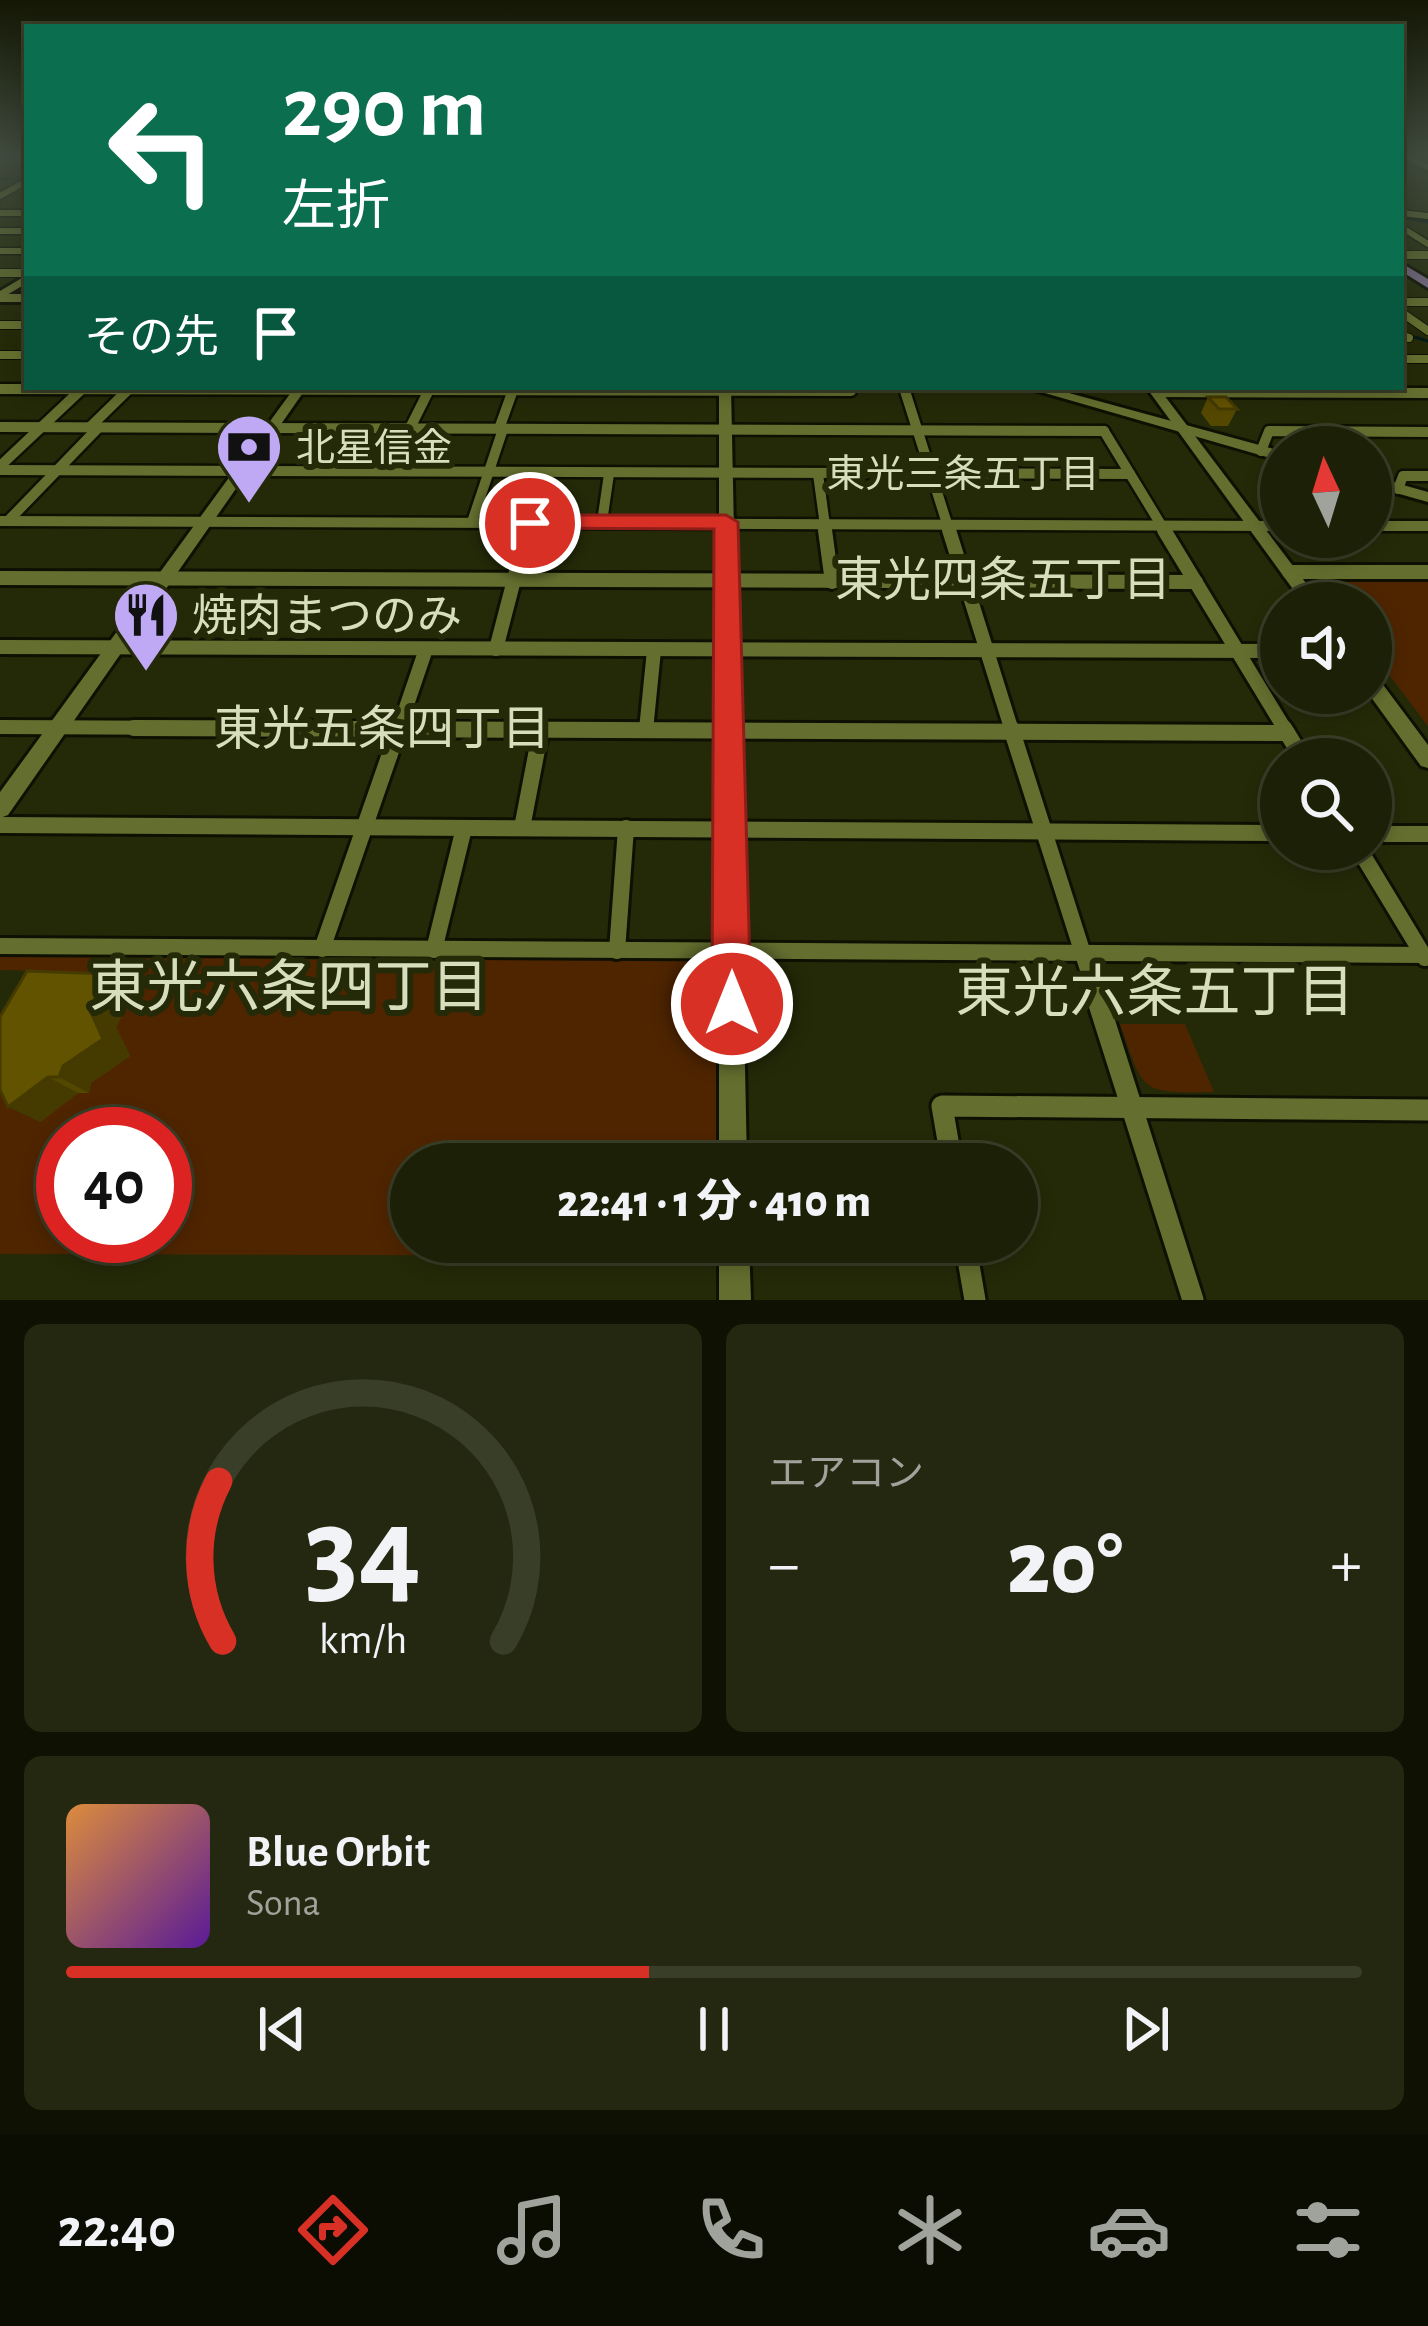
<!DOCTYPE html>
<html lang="ja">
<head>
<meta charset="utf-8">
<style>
  body { margin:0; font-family:"Alegreya Sans","Noto Sans JP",sans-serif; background:#242810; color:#f1f3f6; height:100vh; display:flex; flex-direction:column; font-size:45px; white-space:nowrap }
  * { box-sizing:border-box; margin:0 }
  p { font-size:39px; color:#a0a39b }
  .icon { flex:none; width:66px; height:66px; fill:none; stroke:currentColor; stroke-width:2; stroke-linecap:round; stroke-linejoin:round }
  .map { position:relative; height:1300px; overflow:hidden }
  .panel { display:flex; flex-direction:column; gap:24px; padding:24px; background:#0f1203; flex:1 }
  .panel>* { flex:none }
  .hud { position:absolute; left:24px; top:24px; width:1380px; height:366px; border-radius:0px; box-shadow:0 6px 18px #0003,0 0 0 3px #393e28; background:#0b6e4f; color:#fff; overflow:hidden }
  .needle { width:78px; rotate:356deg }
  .fabs { position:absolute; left:1260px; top:426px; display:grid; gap:24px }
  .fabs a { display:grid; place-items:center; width:132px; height:132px; border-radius:50%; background:#1b2006; box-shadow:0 6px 18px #0003,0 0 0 3px #393e28; font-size:60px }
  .speed { position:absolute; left:36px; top:1107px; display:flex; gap:24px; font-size:60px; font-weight:700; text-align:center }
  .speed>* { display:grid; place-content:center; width:156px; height:156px; border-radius:50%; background:#1b2006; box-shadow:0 6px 18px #0003,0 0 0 3px #393e28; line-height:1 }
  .speed .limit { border:18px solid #d22; background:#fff; color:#111 }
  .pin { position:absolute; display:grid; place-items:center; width:102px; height:102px; color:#fff; margin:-51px; border:6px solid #fff; border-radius:50%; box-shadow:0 3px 12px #0007 }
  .me { position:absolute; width:132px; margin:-66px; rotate:0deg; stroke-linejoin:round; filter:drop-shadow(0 0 9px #0008) }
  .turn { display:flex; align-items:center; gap:42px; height:252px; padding:0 60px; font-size:54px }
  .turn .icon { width:156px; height:156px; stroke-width:2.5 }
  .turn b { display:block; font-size:84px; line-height:102px }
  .then { display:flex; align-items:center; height:114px; padding:0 60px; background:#0003; gap:24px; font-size:45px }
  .big { font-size:90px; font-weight:800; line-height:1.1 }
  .panel .card { flex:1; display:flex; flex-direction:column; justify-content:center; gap:18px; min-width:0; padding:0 42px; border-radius:18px; background:#242810 }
  .panel .dial { align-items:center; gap:0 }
  .dial svg { height:312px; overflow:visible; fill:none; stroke:#393e28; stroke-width:7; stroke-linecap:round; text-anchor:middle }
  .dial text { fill:#f1f3f6; stroke:none }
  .song { display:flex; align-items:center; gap:36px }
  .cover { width:144px; height:144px; border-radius:18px; background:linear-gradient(135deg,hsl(30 70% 55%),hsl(270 70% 35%)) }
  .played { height:12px; border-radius:6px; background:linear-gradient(90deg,#d93025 45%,#393e28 45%) }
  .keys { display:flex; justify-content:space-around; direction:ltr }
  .heat { display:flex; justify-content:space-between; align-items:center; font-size:66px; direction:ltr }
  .panel .tiles { flex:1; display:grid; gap:24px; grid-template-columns:1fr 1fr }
  .card:last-child { grid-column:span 2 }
  .trip { position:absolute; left:390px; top:1143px; width:648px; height:120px; border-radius:60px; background:#1b2006; box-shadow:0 6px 18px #0003,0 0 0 3px #393e28; font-weight:800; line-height:120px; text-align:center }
  .dock { display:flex; height:192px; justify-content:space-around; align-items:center; background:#0b0d02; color:#a0a39b }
  .dock .icon { width:84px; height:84px }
  .dock .on { color:#d93025 }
  .dock b { font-size:54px; color:#f1f3f6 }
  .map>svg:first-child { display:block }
  .green { fill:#4f2500; fill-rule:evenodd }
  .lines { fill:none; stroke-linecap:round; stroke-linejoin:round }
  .stream { stroke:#041b17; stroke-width:3 }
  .minor-far5-casing { stroke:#0e1101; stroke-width:9 }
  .minor-far4-casing { stroke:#0e1101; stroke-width:10 }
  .minor-far3-casing { stroke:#0e1101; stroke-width:15 }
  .minor-far2-casing { stroke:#0e1101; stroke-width:20 }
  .minor-far1-casing { stroke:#0e1101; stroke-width:22 }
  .minor-casing { stroke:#0e1101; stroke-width:27 }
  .tertiary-casing { stroke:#0e1101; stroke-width:6 }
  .secondary-casing { stroke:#0e1101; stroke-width:6 }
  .primary-casing { stroke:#0e1101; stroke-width:6 }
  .minor-far5 { stroke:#646f2f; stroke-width:6 }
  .minor-far4 { stroke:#646f2f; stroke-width:8 }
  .minor-far3 { stroke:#646f2f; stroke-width:10 }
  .minor-far2 { stroke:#646f2f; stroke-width:14 }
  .minor-far1 { stroke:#646f2f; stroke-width:16 }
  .minor { stroke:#646f2f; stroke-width:21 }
  .tertiary { fill:#646f2f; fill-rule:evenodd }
  .secondary { fill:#646f2f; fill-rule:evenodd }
  .primary { fill:#7e6e8e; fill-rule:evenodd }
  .wall { fill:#544700 }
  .shaded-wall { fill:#453a00 }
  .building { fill:#625300; stroke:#453a00; stroke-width:3 }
  .route { fill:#d93025; stroke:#8d1f18; stroke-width:3 }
  .labels { text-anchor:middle; stroke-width:12; stroke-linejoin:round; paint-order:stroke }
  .far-poi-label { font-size:39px; fill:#d6debd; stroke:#242a08; text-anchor:start }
  .far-neighbourhood-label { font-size:39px; fill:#d6debd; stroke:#242a08 }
  .poi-label { font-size:45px; fill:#d6debd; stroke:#242a08; text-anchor:start }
  .neighbourhood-label { font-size:48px; fill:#d6debd; stroke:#242a08 }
  .near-neighbourhood-label { font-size:57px; fill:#d6debd; stroke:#242a08 }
</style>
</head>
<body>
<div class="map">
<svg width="1428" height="1300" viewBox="0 0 1428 1300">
  <rect width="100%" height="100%" fill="#242a08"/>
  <!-- green -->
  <g class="green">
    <polygon points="1428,581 1428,726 1371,651 1371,603 1334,603 1318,582"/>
    <path d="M 0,952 L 330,960 L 725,956 L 725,1164 L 411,1164 L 411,1242 L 725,1242 L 725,1256 L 0,1254 L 0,1093 L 88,1093 L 91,1083 L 129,1056 L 116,1027 L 41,971 L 0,970 ZM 63,1134 L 165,1134 L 165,1236 L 63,1236 Z"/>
    <path d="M 1120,1024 L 1185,1024 L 1214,1092 C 1139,1093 1145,1094 1120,1024 Z"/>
  </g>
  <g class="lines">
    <!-- stream -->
    <g class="stream">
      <polyline points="0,179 27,179"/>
      <polyline points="1401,217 1428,222"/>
      <polyline points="1411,336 1428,341"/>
    </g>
    <!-- minor-far5 casing -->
    <g class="minor-far5-casing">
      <g id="minor-far5">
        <polyline points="1405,156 1428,167"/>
        <polyline points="0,196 27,181"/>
        <polyline points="0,213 27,213"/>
        <polyline points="1401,213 1428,216"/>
        <polyline points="1401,227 1428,244"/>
        <polyline points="0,231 27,231"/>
        <polyline points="0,251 27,251"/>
      </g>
    </g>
    <!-- minor-far4 casing -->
    <g class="minor-far4-casing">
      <g id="minor-far4">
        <polyline points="1401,255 1428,255"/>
        <polyline points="0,273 27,273"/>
        <polyline points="1401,302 1428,302"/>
        <polyline points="1401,312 1428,331"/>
        <polyline points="0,325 27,325"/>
        <polyline points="1401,336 1409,338"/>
        <polyline points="0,355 27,355"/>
        <polyline points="1401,359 1428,359"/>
      </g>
    </g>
    <!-- minor-far3 casing -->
    <g class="minor-far3-casing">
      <g id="minor-far3">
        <polyline points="910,387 905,391 950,533"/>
        <polyline points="0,389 851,391 850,387"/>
        <polyline points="1156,392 1428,393"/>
        <polyline points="0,427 1104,431"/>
        <polyline points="90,427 129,389"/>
        <polyline points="410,428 429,390"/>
        <polyline points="499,429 514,387"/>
        <polyline points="1104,431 1166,533"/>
        <polyline points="1261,451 1269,431 1428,432"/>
        <polyline points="0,466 84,387"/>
        <polyline points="0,470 1130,474"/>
        <polyline points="818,474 826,533"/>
        <polyline points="1398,489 1403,476 1428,476"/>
        <polyline points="0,521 1281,526"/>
        <polyline points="8,521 99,427"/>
        <polyline points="472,522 503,429"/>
        <polyline points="602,522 609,474"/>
        <polyline points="1371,526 1428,526"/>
        <polyline points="526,533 529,523"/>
      </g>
    </g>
    <!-- minor-far2 casing -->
    <g class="minor-far2-casing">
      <g id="minor-far2">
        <polyline points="825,530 832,582"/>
        <polyline points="949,530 1012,731"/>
        <polyline points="1164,530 1286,731"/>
        <polyline points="1289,572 1428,572"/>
        <polyline points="0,578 1196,582"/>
        <polyline points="0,647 1281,651"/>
        <polyline points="496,649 527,530"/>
        <polyline points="0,727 778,731"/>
        <polyline points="646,730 654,650"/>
        <polyline points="398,731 426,649"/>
      </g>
    </g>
    <!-- minor-far1 casing -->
    <g class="minor-far1-casing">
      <g id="minor-far1">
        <polyline points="134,728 1287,733"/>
        <polyline points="1011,728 1092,982"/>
        <polyline points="1284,728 1303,759"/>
        <polyline points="0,825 1281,833"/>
        <polyline points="522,828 541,729"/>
        <polyline points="1371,834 1428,834"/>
        <polyline points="1359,849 1425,958"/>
        <polyline points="0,946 1424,955"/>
        <polyline points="322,949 399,728"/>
        <polyline points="434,950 464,828"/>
        <polyline points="617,951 626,828"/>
      </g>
    </g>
    <!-- minor casing -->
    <g class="minor-casing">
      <g id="minor">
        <polyline points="1091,979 1193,1300"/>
        <polyline points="952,1164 942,1106 1428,1110"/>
        <polyline points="965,1242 975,1300"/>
      </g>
    </g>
    <!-- tertiary casing -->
    <g class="tertiary-casing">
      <g id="tertiary">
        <polygon points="27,275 27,283 0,299 0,291"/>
        <polygon points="295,387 307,387 8,815 0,818 0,792"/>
        <polygon points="719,387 731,387 747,1164 719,1164"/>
        <polygon points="1146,387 1158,387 1321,603 1303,603"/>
        <polygon points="1371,676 1378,678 1428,745 1428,768 1421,766 1368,693 1371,693"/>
        <polygon points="719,1242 749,1242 751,1300 719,1300"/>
      </g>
    </g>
    <!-- secondary casing -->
    <g class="secondary-casing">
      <g id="secondary">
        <rect x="0" y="294" width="27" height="8"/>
        <polygon points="1024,387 1047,387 1281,451 1281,461"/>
        <polygon points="1371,476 1428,492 1428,502 1371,486"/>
      </g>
    </g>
    <!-- primary casing -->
    <g class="primary-casing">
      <polygon id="primary" points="1401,263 1428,279 1428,288 1401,271"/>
    </g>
    <!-- minor-far5 -->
    <use href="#minor-far5" class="minor-far5"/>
    <!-- minor-far4 -->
    <use href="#minor-far4" class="minor-far4"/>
    <!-- minor-far3 -->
    <use href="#minor-far3" class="minor-far3"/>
    <!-- minor-far2 -->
    <use href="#minor-far2" class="minor-far2"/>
    <!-- minor-far1 -->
    <use href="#minor-far1" class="minor-far1"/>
    <!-- minor -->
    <use href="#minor" class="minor"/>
    <!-- tertiary -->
    <use href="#tertiary" class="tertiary"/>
    <!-- secondary -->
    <use href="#secondary" class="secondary"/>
    <!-- primary -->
    <use href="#primary" class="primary"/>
  </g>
  <!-- wall -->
  <g class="wall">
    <polygon points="27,156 27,174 25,174 16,157"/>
    <polygon points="1208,397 1237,409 1228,426 1211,426 1201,413"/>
    <polygon points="134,993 116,1027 130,1056 91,1083 89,1093 78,1093 40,1122 0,1093 0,1017"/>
  </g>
  <!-- shaded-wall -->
  <g class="shaded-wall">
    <polygon points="109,974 134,993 116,1027 130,1056 91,1083 89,1093 59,1077 89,1008"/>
    <polygon points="48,1077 78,1093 40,1122 8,1107"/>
  </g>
  <!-- building -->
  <g class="building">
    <polygon points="1208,397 1226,397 1237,409 1219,409"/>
    <polygon points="27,971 109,974 89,1008 103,1039 63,1066 59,1077 48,1077 8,1107 0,1090 0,1017"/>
  </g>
  <!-- sky -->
  <linearGradient id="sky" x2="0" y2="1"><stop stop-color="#141704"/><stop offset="0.46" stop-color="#3f4a3d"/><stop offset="1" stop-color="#3f4a3d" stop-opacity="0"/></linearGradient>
  <rect width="1428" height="338" fill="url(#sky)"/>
  <!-- route -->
  <polygon class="route" points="530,515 726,515 738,522 751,1004 745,1017 732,1023 718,1017 712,1004 714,529 521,528 521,518"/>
  <!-- icons -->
  <defs>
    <g id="bank-pin" transform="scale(3.45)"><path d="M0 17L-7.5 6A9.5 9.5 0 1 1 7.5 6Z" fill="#bfa8f4" stroke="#242a08"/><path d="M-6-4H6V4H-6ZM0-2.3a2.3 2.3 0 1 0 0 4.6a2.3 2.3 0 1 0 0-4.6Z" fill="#111"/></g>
    <g id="restaurant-pin" transform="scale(3.45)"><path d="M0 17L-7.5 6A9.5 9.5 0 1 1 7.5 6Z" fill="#bfa8f4" stroke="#242a08"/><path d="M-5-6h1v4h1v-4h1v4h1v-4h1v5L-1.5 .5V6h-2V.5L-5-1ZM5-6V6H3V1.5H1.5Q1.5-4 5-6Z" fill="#111"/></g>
  </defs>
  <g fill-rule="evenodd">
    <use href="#bank-pin" x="249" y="447"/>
    <use href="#restaurant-pin" x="146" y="615"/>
  </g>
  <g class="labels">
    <!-- far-poi labels -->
    <g class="far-poi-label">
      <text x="296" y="461">北星信金</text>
    </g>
    <!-- far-neighbourhood labels -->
    <g class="far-neighbourhood-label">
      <text x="963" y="487">東光三条五丁目</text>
    </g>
    <!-- poi labels -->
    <g class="poi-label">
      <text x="192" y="631">焼肉まつのみ</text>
    </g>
    <!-- neighbourhood labels -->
    <g class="neighbourhood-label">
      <text x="1003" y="596">東光四条五丁目</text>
      <text x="382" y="745">東光五条四丁目</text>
    </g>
    <!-- near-neighbourhood labels -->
    <g class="near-neighbourhood-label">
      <text x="289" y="1006">東光六条四丁目</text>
      <text x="1155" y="1011">東光六条五丁目</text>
    </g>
  </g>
</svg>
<div class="fabs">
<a><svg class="needle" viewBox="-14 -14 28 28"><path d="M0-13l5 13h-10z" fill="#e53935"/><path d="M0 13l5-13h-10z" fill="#a0a39b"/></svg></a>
<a><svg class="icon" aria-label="sound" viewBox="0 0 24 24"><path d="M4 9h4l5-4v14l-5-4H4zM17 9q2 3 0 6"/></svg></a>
<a><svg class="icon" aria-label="search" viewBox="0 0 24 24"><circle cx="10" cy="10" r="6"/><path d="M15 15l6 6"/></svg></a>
</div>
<div class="speed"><div class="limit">40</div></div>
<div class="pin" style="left:530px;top:523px;background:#d93025"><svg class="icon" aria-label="arrive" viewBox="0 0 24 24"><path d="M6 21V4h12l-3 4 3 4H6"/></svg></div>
<svg class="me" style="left:732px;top:1004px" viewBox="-20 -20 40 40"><circle r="17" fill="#d93025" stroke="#fff" stroke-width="3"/><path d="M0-11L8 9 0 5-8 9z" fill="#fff"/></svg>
<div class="trip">22:41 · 1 分 · 410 m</div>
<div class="hud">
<div class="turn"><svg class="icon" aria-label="left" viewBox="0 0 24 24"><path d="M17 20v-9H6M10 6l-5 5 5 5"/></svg><div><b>290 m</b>左折</div></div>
<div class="then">その先<svg class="icon" aria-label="arrive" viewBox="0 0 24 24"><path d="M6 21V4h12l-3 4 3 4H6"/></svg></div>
</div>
</div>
<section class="panel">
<div class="tiles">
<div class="card dial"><svg viewBox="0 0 100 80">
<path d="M14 69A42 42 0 1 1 86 69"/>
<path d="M14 69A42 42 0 0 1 13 28" stroke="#d93025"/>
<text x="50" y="56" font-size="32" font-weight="700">34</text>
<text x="50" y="72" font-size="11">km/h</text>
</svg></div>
<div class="card"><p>エアコン</p>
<div class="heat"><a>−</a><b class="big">20°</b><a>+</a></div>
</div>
<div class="card">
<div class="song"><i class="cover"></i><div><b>Blue Orbit</b><p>Sona</p></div></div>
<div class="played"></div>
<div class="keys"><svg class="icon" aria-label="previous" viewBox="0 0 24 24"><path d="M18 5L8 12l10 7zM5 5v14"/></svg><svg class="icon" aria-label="pause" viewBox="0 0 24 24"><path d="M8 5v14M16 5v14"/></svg><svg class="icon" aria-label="next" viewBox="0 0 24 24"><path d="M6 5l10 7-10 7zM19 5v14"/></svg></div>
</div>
</div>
</section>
<nav class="dock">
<b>22:40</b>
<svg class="icon on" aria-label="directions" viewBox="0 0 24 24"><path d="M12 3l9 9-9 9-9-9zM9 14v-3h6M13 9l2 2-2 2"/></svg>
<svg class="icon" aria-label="music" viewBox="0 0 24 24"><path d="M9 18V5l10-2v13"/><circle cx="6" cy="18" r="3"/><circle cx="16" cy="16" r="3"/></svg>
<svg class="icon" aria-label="phone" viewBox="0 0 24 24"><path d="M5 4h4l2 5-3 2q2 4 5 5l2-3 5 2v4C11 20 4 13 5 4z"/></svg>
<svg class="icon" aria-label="climate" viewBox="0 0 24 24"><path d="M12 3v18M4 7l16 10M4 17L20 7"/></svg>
<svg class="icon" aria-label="car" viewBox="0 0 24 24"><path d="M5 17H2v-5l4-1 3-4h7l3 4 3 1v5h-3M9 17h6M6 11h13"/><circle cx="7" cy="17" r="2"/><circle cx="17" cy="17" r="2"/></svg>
<svg class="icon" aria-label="filters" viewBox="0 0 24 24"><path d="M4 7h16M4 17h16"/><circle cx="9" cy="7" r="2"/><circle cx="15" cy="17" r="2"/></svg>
</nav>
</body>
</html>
